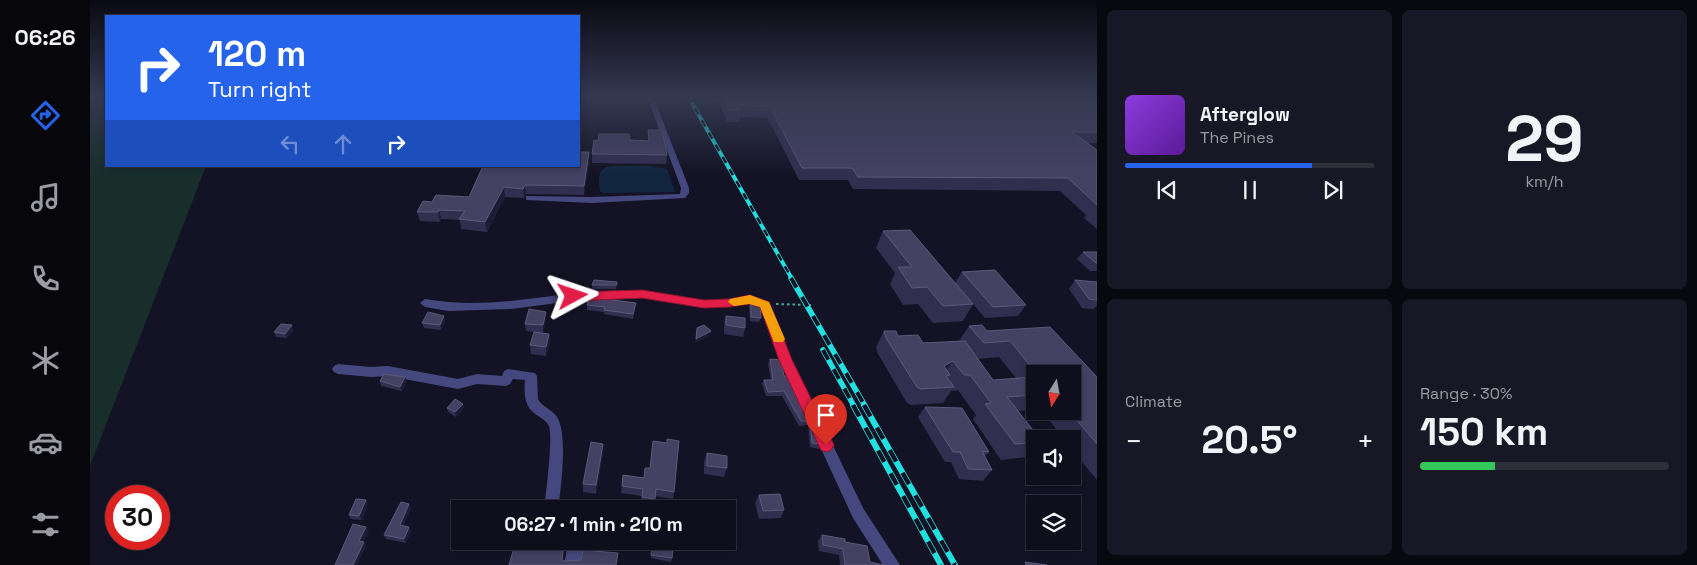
<!DOCTYPE html>
<html lang="en">
<head>
<meta charset="utf-8">
<style>
  body { margin:0; font-family:"Space Grotesk",sans-serif; background:#181725; color:#f1f3f6; height:100vh; display:flex; flex-direction:column; font-size:19px; white-space:nowrap }
  * { box-sizing:border-box; margin:0 }
  p { font-size:16px; color:#9b9ca3 }
  .icon { flex:none; width:28px; height:28px; fill:none; stroke:currentColor; stroke-width:2; stroke-linecap:round; stroke-linejoin:round }
  .map { position:relative; flex:1; overflow:hidden }
  .drawer { display:flex; flex-direction:column; gap:10px; padding:10px; background:#08080f; width:600px }
  .drawer>* { flex:none }
  .hud { position:absolute; left:15px; top:15px; width:475px; height:152px; border-radius:0px; box-shadow:0 2px 8px #0003,0 0 0 1px #2f2e3b; background:#2563eb; color:#fff; overflow:hidden }
  .needle { width:32px; rotate:191deg }
  .fabs { position:absolute; left:936px; top:365px; display:grid; gap:10px }
  .fabs a { display:grid; place-items:center; width:55px; height:55px; border-radius:0px; background:#0f0e1c; box-shadow:0 2px 8px #0003,0 0 0 1px #2f2e3b; font-size:25px }
  .speed { position:absolute; left:15px; top:485px; display:flex; gap:10px; font-size:25px; font-weight:700; text-align:center }
  .speed>* { display:grid; place-content:center; width:65px; height:65px; border-radius:50%; background:#0f0e1c; box-shadow:0 2px 8px #0003,0 0 0 1px #2f2e3b; line-height:1 }
  .speed .limit { border:8px solid #d22; background:#fff; color:#111 }
  .pin { position:absolute; display:grid; place-items:center; width:42px; height:42px; color:#fff; margin:-51px -21px; border-radius:50% 50% 50% 0; rotate:-45deg; box-shadow:0 0 5px #0007 }
  .pin .icon { rotate:45deg }
  .me { position:absolute; width:55px; margin:-28px; rotate:85deg; stroke-linejoin:round; filter:drop-shadow(0 0 4px #0008) }
  .turn { display:flex; align-items:center; gap:18px; height:105px; padding:0 20px; font-size:22px }
  .turn .icon { width:65px; height:65px; stroke-width:2.5 }
  .turn b { display:block; font-size:35px; line-height:42px }
  .lanes { display:flex; align-items:center; height:48px; padding:0 20px; background:#0003; justify-content:center; gap:25px; direction:ltr }
  .lanes .off { opacity:.35 }
  .big { font-size:38px; font-weight:800; line-height:1.1 }
  .drawer .card { flex:1; display:flex; flex-direction:column; justify-content:center; gap:8px; min-width:0; padding:0 18px; border-radius:8px; background:#181725 }
  .drawer .dial { align-items:center; gap:0 }
  .dial b { font-size:65px; line-height:1 }
  .song { display:flex; align-items:center; gap:15px }
  .cover { width:60px; height:60px; border-radius:8px; background:linear-gradient(135deg,hsl(270 70% 55%),hsl(270 70% 35%)) }
  .played { height:5px; border-radius:2px; background:linear-gradient(90deg,#2563eb 75%,#2f2e3b 75%) }
  .keys { display:flex; justify-content:space-around; direction:ltr }
  .heat { display:flex; justify-content:space-between; align-items:center; font-size:28px; direction:ltr }
  .charge { height:8px; border-radius:4px; background:linear-gradient(90deg,#34c759 30%,#2f2e3b 0) }
  .drawer .tiles { flex:1; display:grid; gap:10px; grid-template-columns:repeat(2,1fr) }
  .trip { position:absolute; left:361px; top:500px; width:285px; height:50px; border-radius:0px; background:#0f0e1c; box-shadow:0 2px 8px #0003,0 0 0 1px #2f2e3b; font-weight:800; line-height:50px; text-align:center }
  main { display:flex; flex:1; min-height:0 }
  .dock { display:flex; flex-direction:column; width:90px; justify-content:space-around; align-items:center; background:#06060b; color:#9b9ca3 }
  .dock .icon { width:35px; height:35px }
  .dock .on { color:#2563eb }
  .dock b { font-size:22px; color:#f1f3f6 }
  .map>svg:first-child { display:block }
  .green { fill:#172e2b }
  .water { fill:#12273f }
  .lines { fill:none; stroke-linecap:round; stroke-linejoin:round }
  .path { stroke:#40a998; stroke-width:2; stroke-dasharray:2.5 3; stroke-linecap:butt }
  .street { fill:#44487e; fill-rule:evenodd }
  .rail-far2-casing { stroke:#22e0df; stroke-width:4 }
  .rail-far1-casing { stroke:#22e0df; stroke-width:5.5 }
  .rail-casing { stroke:#22e0df; stroke-width:6 }
  .rail-far2 { stroke:#141325; stroke-width:2.5; stroke-dasharray:7; stroke-linecap:butt }
  .rail-far1 { stroke:#141325; stroke-width:4; stroke-dasharray:11; stroke-linecap:butt }
  .rail { stroke:#141325; stroke-width:4.5; stroke-dasharray:13; stroke-linecap:butt }
  .wall { fill:#322e50; fill-rule:evenodd }
  .shaded-wall { fill:#1e1b37 }
  .building { fill:#444162; stroke:#5c597a }
  .route { fill:#e11d48; stroke:#92132f }
  .slow { fill:#f59e0b }
</style>
</head>
<body>
<main>
<nav class="dock">
<b>06:26</b>
<svg class="icon on" aria-label="directions" viewBox="0 0 24 24"><path d="M12 3l9 9-9 9-9-9zM9 14v-3h6M13 9l2 2-2 2"/></svg>
<svg class="icon" aria-label="music" viewBox="0 0 24 24"><path d="M9 18V5l10-2v13"/><circle cx="6" cy="18" r="3"/><circle cx="16" cy="16" r="3"/></svg>
<svg class="icon" aria-label="phone" viewBox="0 0 24 24"><path d="M5 4h4l2 5-3 2q2 4 5 5l2-3 5 2v4C11 20 4 13 5 4z"/></svg>
<svg class="icon" aria-label="climate" viewBox="0 0 24 24"><path d="M12 3v18M4 7l16 10M4 17L20 7"/></svg>
<svg class="icon" aria-label="car" viewBox="0 0 24 24"><path d="M5 17H2v-5l4-1 3-4h7l3 4 3 1v5h-3M9 17h6M6 11h13"/><circle cx="7" cy="17" r="2"/><circle cx="17" cy="17" r="2"/></svg>
<svg class="icon" aria-label="filters" viewBox="0 0 24 24"><path d="M4 7h16M4 17h16"/><circle cx="9" cy="7" r="2"/><circle cx="15" cy="17" r="2"/></svg>
</nav>
<div class="map">
<svg width="1007" height="565" viewBox="0 0 1007 565">
  <rect width="100%" height="100%" fill="#141325"/>
  <!-- green -->
  <polygon class="green" points="0,96 16,96 16,166 116,166 0,466"/>
  <!-- water -->
  <path class="water" d="M 522,166 L 560,166 L 577,169 L 585,192 L 513,193 L 510,191 C 508,178 507,168 522,166 Z"/>
  <g class="lines">
    <!-- path -->
    <polyline class="path" points="686,304 721,305"/>
    <!-- street -->
    <g class="street">
      <polygon points="557,96 563,96 599,188 599,193 595,198 502,203 436,200 436,196 439,196 502,197 590,194 591,188"/>
      <path d="M 498,291 L 552,291 L 614,300 L 639,299 L 660,295 L 679,302 L 702,360 L 773,508 L 810,565 L 793,565 L 763,518 L 690,360 L 671,307 L 659,303 L 639,307 L 614,308 L 552,297 L 498,299 L 421,309 L 358,311 L 335,307 L 330,303 L 335,299 C 389,309 444,298 498,291 Z"/>
      <path d="M 248,364 L 281,367 L 298,366 L 368,379 L 387,374 L 412,376 L 414,371 L 418,369 L 445,373 L 447,376 L 448,399 C 452,407 462,409 467,417 C 478,434 471,488 468,509 L 454,509 C 456,494 463,438 459,426 C 456,420 449,417 444,413 C 434,405 434,392 435,380 L 423,379 L 420,384 L 416,386 L 387,384 L 368,389 L 298,376 L 281,377 L 248,374 L 244,372 L 242,369 L 244,366 Z"/>
      <polygon points="474,541 490,541 493,548 490,565 474,565 477,549"/>
    </g>
    <!-- rail-far2 casing -->
    <g class="rail-far2-casing">
      <polyline id="rail-far2" points="598,96 702,279"/>
    </g>
    <!-- rail-far1 casing -->
    <g class="rail-far1-casing">
      <g id="rail-far1">
        <polyline points="701,278 775,406"/>
        <polyline points="733,350 764,406"/>
      </g>
    </g>
    <!-- rail casing -->
    <g class="rail-casing">
      <g id="rail">
        <polyline points="763,405 851,565"/>
        <polyline points="774,405 865,565"/>
      </g>
    </g>
    <!-- rail-far2 -->
    <use href="#rail-far2" class="rail-far2"/>
    <!-- rail-far1 -->
    <use href="#rail-far1" class="rail-far1"/>
    <!-- rail -->
    <use href="#rail" class="rail"/>
  </g>
  <!-- wall -->
  <g class="wall">
    <polygon points="621,96 1007,96 1007,143 998,143 1007,150 1007,229 994,218 996,215 970,191 763,189 758,180 709,180 678,118 650,117 649,122 637,122 630,103 624,103"/>
    <polygon points="558,130 577,155 576,164 502,163 502,154 540,140 558,141"/>
    <polygon points="499,152 499,161 494,195 436,194 434,198 415,197 397,232 371,229 370,220 351,219 350,222 330,221 327,212 379,197"/>
    <polygon points="793,231 865,283 872,272 936,305 928,316 895,318 883,304 873,321 843,323 828,304 813,305 800,284 805,273 786,248"/>
    <polygon points="993,252 1007,252 1007,271 1000,271 987,259"/>
    <polygon points="985,280 1007,282 1007,306 1003,309 992,308 979,289"/>
    <polygon points="527,282 526,289 502,289 502,285"/>
    <polygon points="524,296 524,300 546,303 543,319 514,314 514,312 497,310 497,305"/>
    <polygon points="661,302 671,318 669,322 660,321 659,306"/>
    <polygon points="636,316 655,328 653,337 634,334 634,325"/>
    <polygon points="456,319 453,333 436,331 435,324"/>
    <polygon points="355,321 351,330 334,328 332,323"/>
    <path d="M 879,326 L 897,331 L 1007,377 L 1007,480 L 982,450 L 982,439 L 974,439 L 952,411 L 982,411 L 982,374 L 945,374 L 945,410 L 928,411 L 945,439 L 945,450 L 938,457 L 911,460 L 883,419 L 886,415 L 868,390 L 863,391 L 862,390 L 853,403 L 821,405 L 817,403 L 788,354 L 786,347 L 794,331 L 808,336 L 833,343 L 869,341 ZM 909,357 L 926,378 L 903,380 L 888,359 Z"/>
    <polygon points="204,330 197,338 186,337 184,332"/>
    <polygon points="459,334 460,342 456,356 441,354 440,345"/>
    <polygon points="680,359 694,376 697,376 731,444 729,449 720,447 718,425 709,426 692,396 676,396 672,384 674,380 681,380 678,364"/>
    <polygon points="290,381 317,381 312,391 291,386"/>
    <polygon points="373,404 374,408 366,417 358,412 357,408"/>
    <polygon points="835,407 899,452 895,456 902,470 893,481 869,479 861,462 855,462 828,417"/>
    <polygon points="513,444 513,453 506,494 493,492 493,484"/>
    <polygon points="617,453 637,468 634,477 614,474 614,462"/>
    <polygon points="533,475 584,492 583,499 565,496 564,506 551,504 552,496 531,493"/>
    <polygon points="669,495 694,510 691,518 669,519 665,503"/>
    <polygon points="278,504 272,520 261,519 259,515"/>
    <polygon points="321,508 313,526 319,527 321,531 316,543 296,539 294,535"/>
    <polygon points="732,535 755,542 780,562 794,565 750,565 749,555 729,551 728,541"/>
    <polygon points="529,541 545,541 544,546 529,544"/>
    <polygon points="562,544 582,558 581,562 561,558"/>
  </g>
  <!-- shaded-wall -->
  <g class="shaded-wall">
    <polygon points="499,152 499,161 494,195 494,186"/>
    <polygon points="435,185 436,194 434,198 433,189"/>
    <polygon points="414,187 415,197 397,232 395,222"/>
    <polygon points="349,210 351,219 350,222 348,212"/>
    <polygon points="456,312 456,319 453,333 453,325"/>
    <polygon points="354,316 355,321 351,330 350,325"/>
    <polygon points="202,325 204,330 197,338 195,334"/>
    <polygon points="621,331 620,336 605,343 606,339"/>
    <polygon points="459,334 460,342 456,356 456,347"/>
    <polygon points="863,361 852,376 854,366"/>
    <polygon points="315,377 317,381 312,391 310,387"/>
    <polygon points="373,404 374,408 366,417 365,412"/>
    <polygon points="513,444 513,453 506,494 506,485"/>
    <polygon points="276,500 278,504 272,520 269,516"/>
    <polygon points="319,504 321,508 312,529 310,525"/>
    <polygon points="276,527 279,531 272,545 269,541"/>
    <polygon points="319,527 321,531 316,543 314,539"/>
    <polygon points="274,542 277,546 267,565 263,565"/>
    <polygon points="474,545 475,551 472,565 472,559"/>
  </g>
  <!-- building -->
  <g class="building">
    <polygon points="633,96 1007,96 1007,132 982,132 1007,150 1007,205 978,178 768,177 762,168 712,168 680,107 648,105 651,110 639,110"/>
    <polygon points="558,130 572,130 577,155 502,154 504,140 508,141 509,134 539,134 540,140 559,141"/>
    <polygon points="489,152 499,152 494,186 435,185 433,189 414,187 395,222 369,219 375,211 349,210 348,212 327,212 333,201 342,202 346,195 379,197 393,166 489,166"/>
    <polygon points="820,230 883,304 853,306 837,287 822,288 808,267 822,267 793,231"/>
    <polygon points="993,252 1007,252 1007,263 1006,263"/>
    <polygon points="905,270 936,305 903,307 872,272"/>
    <polygon points="504,280 527,282 527,285 502,285"/>
    <polygon points="985,280 1007,282 1007,300 999,299"/>
    <polygon points="499,296 524,296 523,300 546,303 543,314 514,310 515,307 497,305"/>
    <polygon points="661,302 670,304 671,318 661,317"/>
    <polygon points="439,309 456,312 453,325 435,324"/>
    <polygon points="338,312 354,316 350,325 332,323"/>
    <polygon points="636,316 655,318 655,328 636,325"/>
    <polygon points="191,324 202,325 195,334 184,332"/>
    <polygon points="614,325 621,331 606,339 607,328"/>
    <polygon points="892,325 897,331 960,327 1007,377 1007,444 979,411 982,411 982,374 947,374 920,341 894,343 879,326"/>
    <polygon points="794,331 806,331 808,336 828,335 833,343 875,341 903,380 945,377 945,395 917,397 950,439 945,439 945,443 925,444 895,404 901,403 880,375 874,375 863,361 854,366 860,375 856,376 864,387 831,389 827,387 796,338"/>
    <polygon points="444,332 459,334 456,347 440,345"/>
    <polygon points="680,359 691,360 694,376 697,376 717,414 731,444 722,443 720,421 711,421 694,391 678,392 674,380 683,380"/>
    <polygon points="294,374 315,377 310,387 290,381"/>
    <polygon points="365,399 373,404 365,412 357,408"/>
    <polygon points="835,407 872,408 899,452 892,451 902,470 878,469 870,452 863,452"/>
    <polygon points="577,439 589,441 584,492 566,489 565,499 552,497 553,489 532,486 533,475 554,478 555,468 560,468 563,441 577,443"/>
    <polygon points="501,442 513,444 506,485 493,484"/>
    <polygon points="617,453 637,456 637,468 617,466"/>
    <polygon points="690,494 694,510 673,511 669,495"/>
    <polygon points="266,499 276,500 269,516 259,515"/>
    <polygon points="311,502 319,504 310,525 319,527 314,539 294,535"/>
    <polygon points="263,524 276,527 269,541 274,542 263,565 245,565"/>
    <polygon points="732,535 755,539 755,542 777,546 780,562 794,565 755,565 753,549 733,545"/>
    <polygon points="426,541 455,541 474,545 472,559 473,561 491,560 493,550 528,553 526,565 419,565"/>
    <polygon points="562,544 583,548 582,558 561,555"/>
    <polygon points="935,562 957,565 936,565"/>
  </g>
  <!-- sky -->
  <linearGradient id="sky" x2="0" y2="1"><stop stop-color="#0b0a14"/><stop offset="0.55" stop-color="#343951"/><stop offset="1" stop-color="#343951" stop-opacity="0"/></linearGradient>
  <rect width="1007" height="175" fill="url(#sky)"/>
  <!-- route -->
  <polygon class="route" points="552,290 614,300 639,299 660,295 679,302 702,360 744,445 741,450 736,452 731,450 689,360 670,307 659,304 639,307 614,308 552,298 483,301 477,296 483,292"/>
  <!-- slow -->
  <polygon class="slow" points="660,295 679,302 695,339 693,342 684,342 670,307 659,304 644,306 638,302 640,299"/>
</svg>
<div class="fabs">
<a><svg class="needle" viewBox="-14 -14 28 28"><path d="M0-13l5 13h-10z" fill="#e53935"/><path d="M0 13l5-13h-10z" fill="#9b9ca3"/></svg></a>
<a><svg class="icon" aria-label="sound" viewBox="0 0 24 24"><path d="M4 9h4l5-4v14l-5-4H4zM17 9q2 3 0 6"/></svg></a>
<a><svg class="icon" aria-label="layers" viewBox="0 0 24 24"><path d="M12 4l9 5-9 5-9-5zM3 14l9 5 9-5"/></svg></a>
</div>
<div class="speed"><div class="limit">30</div></div>
<div class="pin" style="left:736px;top:445px;background:#d93025"><svg class="icon" aria-label="arrive" viewBox="0 0 24 24"><path d="M6 21V4h12l-3 4 3 4H6"/></svg></div>
<svg class="me" style="left:483px;top:296px" viewBox="-20 -20 40 40"><path d="M0-17L14 15 0 8-14 15z" fill="#e11d48" stroke="#fff" stroke-width="4"/></svg>
<div class="trip">06:27 · 1 min · 210 m</div>
<div class="hud">
<div class="turn"><svg class="icon" aria-label="right" viewBox="0 0 24 24"><path d="M7 20v-9h11M14 6l5 5-5 5"/></svg><div><b>120 m</b>Turn right</div></div>
<div class="lanes"><svg class="icon off" aria-label="left" viewBox="0 0 24 24"><path d="M17 20v-9H6M10 6l-5 5 5 5"/></svg><svg class="icon off" aria-label="ahead" viewBox="0 0 24 24"><path d="M12 20V5M6 11l6-6 6 6"/></svg><svg class="icon" aria-label="right" viewBox="0 0 24 24"><path d="M7 20v-9h11M14 6l5 5-5 5"/></svg></div>
</div>
</div>
<section class="drawer">
<div class="tiles">
<div class="card">
<div class="song"><i class="cover"></i><div><b>Afterglow</b><p>The Pines</p></div></div>
<div class="played"></div>
<div class="keys"><svg class="icon" aria-label="previous" viewBox="0 0 24 24"><path d="M18 5L8 12l10 7zM5 5v14"/></svg><svg class="icon" aria-label="pause" viewBox="0 0 24 24"><path d="M8 5v14M16 5v14"/></svg><svg class="icon" aria-label="next" viewBox="0 0 24 24"><path d="M6 5l10 7-10 7zM19 5v14"/></svg></div>
</div>
<div class="card dial"><b>29</b><p>km/h</p></div>
<div class="card"><p>Climate</p>
<div class="heat"><a>−</a><b class="big">20.5°</b><a>+</a></div>
</div>
<div class="card"><p>Range · 30%</p><b class="big">150 km</b><div class="charge"></div></div>
</div>
</section>
</main>
</body>
</html>
